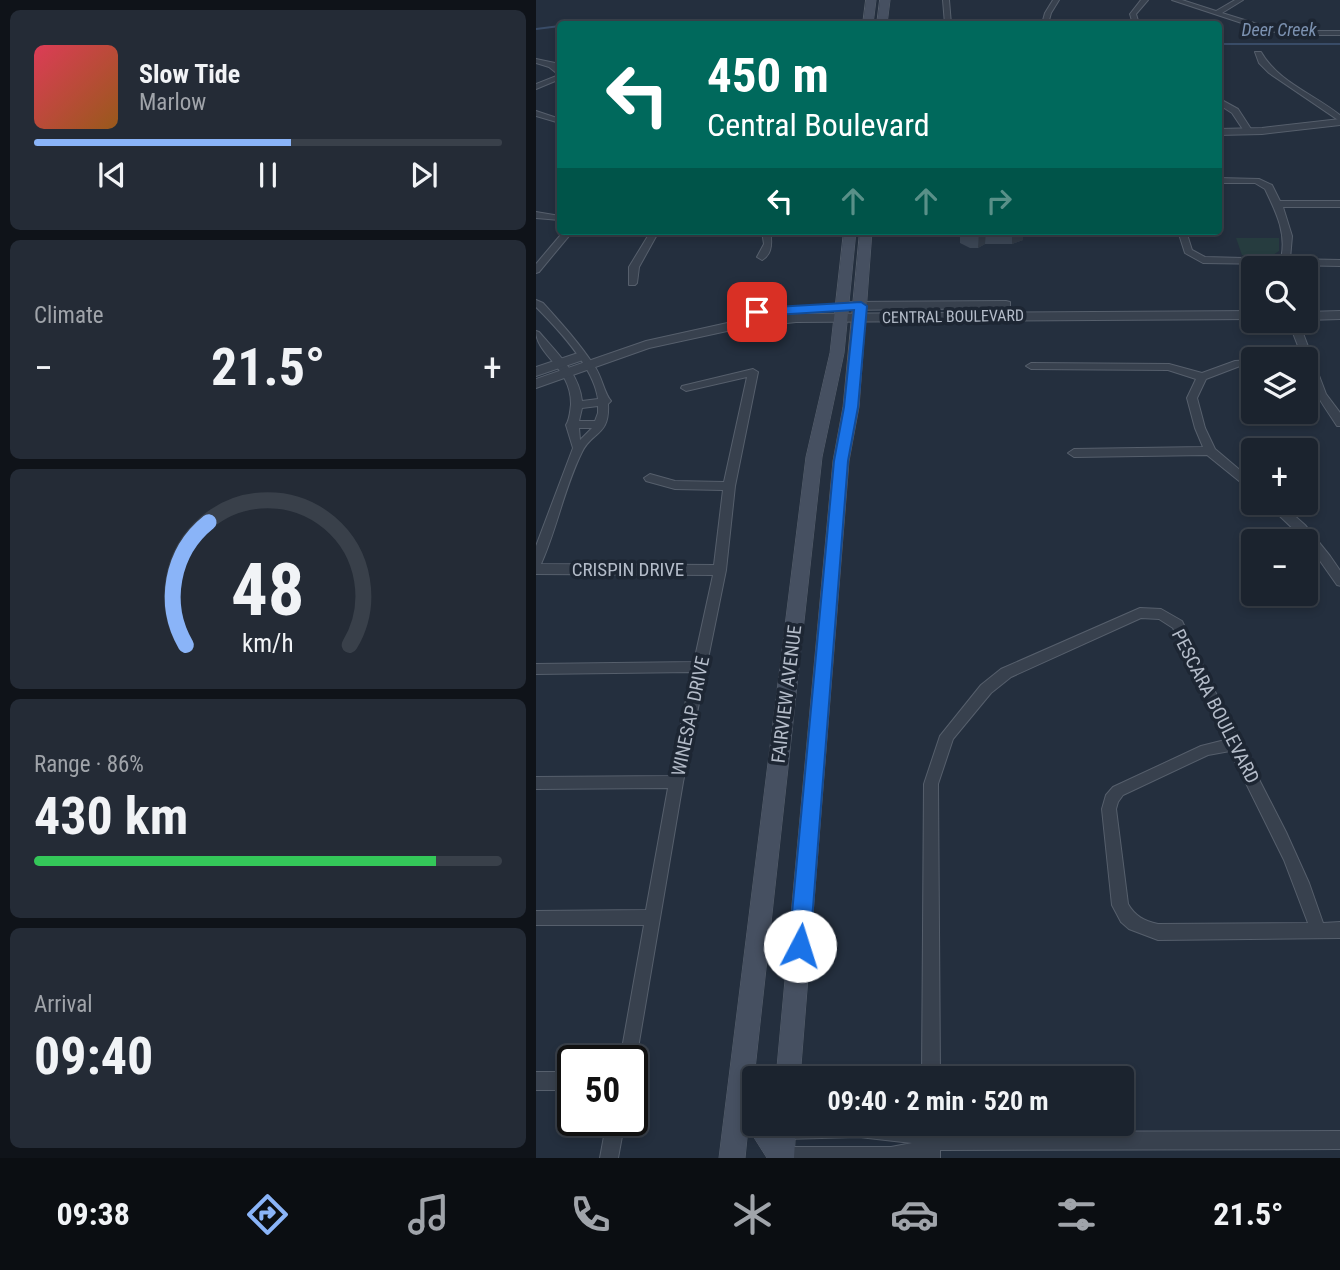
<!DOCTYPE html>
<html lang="en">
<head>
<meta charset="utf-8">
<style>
  body { margin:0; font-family:"Roboto Condensed",sans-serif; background:#242b36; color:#f1f3f6; height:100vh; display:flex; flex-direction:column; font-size:26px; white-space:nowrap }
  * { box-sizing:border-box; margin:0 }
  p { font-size:23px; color:#a0a4aa }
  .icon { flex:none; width:38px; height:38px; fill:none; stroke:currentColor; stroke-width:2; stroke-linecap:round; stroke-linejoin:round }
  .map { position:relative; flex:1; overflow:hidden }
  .details { display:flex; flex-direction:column; gap:10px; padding:10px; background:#0f1319; width:536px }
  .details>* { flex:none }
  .top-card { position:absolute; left:21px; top:21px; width:665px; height:214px; border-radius:7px; box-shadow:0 4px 10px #0003,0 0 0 2px #39404a; background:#00695c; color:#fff; overflow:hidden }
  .fabs { position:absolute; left:705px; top:256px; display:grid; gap:14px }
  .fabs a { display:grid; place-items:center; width:77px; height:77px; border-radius:7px; background:#1b232e; box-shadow:0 4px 10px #0003,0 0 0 2px #39404a; font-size:35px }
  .speed { position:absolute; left:21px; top:1045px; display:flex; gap:14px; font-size:35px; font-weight:700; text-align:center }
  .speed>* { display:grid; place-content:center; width:91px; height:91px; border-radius:50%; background:#1b232e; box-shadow:0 4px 10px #0003,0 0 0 2px #39404a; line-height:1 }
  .speed .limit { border:4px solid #111; border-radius:10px; background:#fff; color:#111 }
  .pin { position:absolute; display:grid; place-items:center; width:60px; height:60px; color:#fff; margin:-30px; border-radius:14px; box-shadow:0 4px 10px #0006 }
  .me { position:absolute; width:77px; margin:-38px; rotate:5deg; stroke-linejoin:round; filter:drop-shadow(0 0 5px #0008) }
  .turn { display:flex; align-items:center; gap:24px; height:147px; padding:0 35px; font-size:32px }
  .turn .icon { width:91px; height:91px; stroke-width:2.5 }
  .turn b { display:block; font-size:49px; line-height:60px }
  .lanes { display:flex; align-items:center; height:66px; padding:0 35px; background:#0003; justify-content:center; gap:35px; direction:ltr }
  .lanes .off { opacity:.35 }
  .big { font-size:52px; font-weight:700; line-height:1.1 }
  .details .widget { flex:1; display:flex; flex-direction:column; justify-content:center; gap:10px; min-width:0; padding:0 24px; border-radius:10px; background:#242b36 }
  .details .dial { align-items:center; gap:0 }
  .dial svg { height:182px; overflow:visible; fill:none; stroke:#39404a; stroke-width:7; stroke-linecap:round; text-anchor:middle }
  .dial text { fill:#f1f3f6; stroke:none }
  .song { display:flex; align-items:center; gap:21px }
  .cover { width:84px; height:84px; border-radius:10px; background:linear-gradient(135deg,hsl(350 70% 55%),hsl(30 70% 35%)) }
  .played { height:7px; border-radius:4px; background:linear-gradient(90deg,#8ab4f8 55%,#39404a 55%) }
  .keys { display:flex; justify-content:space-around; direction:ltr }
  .heat { display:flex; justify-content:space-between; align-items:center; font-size:38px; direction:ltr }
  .charge { height:10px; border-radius:5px; background:linear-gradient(90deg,#34c759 86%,#39404a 0) }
  .trip { position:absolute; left:206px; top:1066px; width:392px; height:70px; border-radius:7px; background:#1b232e; box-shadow:0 4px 10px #0003,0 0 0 2px #39404a; font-weight:700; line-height:70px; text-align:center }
  .tabs { display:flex; height:112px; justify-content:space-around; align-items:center; background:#0b0e12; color:#a0a4aa }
  .tabs .icon { width:49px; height:49px }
  .tabs .current { color:#8ab4f8 }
  .tabs b { font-size:32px; color:#f1f3f6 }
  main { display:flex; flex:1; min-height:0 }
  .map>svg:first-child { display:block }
  .green { fill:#263c3f }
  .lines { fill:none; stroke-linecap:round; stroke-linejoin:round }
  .stream { stroke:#394c67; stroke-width:2 }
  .minor-casing { stroke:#565f6c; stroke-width:2 }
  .tertiary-casing { stroke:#565f6c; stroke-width:2 }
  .secondary-casing { stroke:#565f6c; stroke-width:1 }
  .minor { fill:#38414e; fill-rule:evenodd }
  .tertiary { fill:#38414e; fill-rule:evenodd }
  .secondary { fill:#465061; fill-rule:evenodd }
  .wall { fill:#3b4654 }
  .shaded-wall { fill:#303945 }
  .route { fill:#1a73e8; stroke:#114b97; stroke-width:2 }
  .labels { text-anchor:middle; stroke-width:7; stroke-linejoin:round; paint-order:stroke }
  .far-street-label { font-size:16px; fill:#b4bcc9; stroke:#1d2633 }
  .far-water-label { font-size:18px; font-style:italic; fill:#7c92b1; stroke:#1d2633 }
  .street-label { font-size:19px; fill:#b4bcc9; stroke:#1d2633 }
</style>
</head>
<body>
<main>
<section class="details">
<div class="widget">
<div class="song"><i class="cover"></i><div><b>Slow Tide</b><p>Marlow</p></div></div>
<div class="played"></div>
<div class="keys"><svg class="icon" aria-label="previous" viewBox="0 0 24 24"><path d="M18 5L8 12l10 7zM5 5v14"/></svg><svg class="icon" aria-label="pause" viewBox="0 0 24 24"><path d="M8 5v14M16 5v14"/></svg><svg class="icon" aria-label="next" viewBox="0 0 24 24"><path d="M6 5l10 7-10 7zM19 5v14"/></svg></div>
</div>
<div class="widget"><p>Climate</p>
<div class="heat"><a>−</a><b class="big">21.5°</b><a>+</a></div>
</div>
<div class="widget dial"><svg viewBox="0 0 100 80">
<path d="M14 69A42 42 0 1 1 86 69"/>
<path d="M14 69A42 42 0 0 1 24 15" stroke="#8ab4f8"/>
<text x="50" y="56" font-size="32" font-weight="700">48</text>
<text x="50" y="72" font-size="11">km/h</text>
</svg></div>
<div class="widget"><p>Range · 86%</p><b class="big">430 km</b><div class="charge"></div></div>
<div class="widget"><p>Arrival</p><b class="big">09:40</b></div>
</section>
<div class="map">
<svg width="805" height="1158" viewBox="0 0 805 1158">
  <rect width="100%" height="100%" fill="#242f3e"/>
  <!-- green -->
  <polygon class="green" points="700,238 743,238 743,251 737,255 706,255"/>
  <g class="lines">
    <!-- stream -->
    <g class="stream">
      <polyline points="47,24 69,21 80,24"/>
      <polyline points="0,29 24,26"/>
      <polyline points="682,44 805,44"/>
    </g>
    <!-- minor casing -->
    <g class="minor-casing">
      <g id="minor">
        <polygon points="407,0 413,0 415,24 409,24"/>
        <polygon points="517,0 523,0 515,13 512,24 506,24 509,13"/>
        <polygon points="605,0 612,0 600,14 603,24 597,24 594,14"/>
        <polygon points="636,0 646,0 680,11 699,0 707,0 686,13 731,27 764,31 805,31 805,35 764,35 730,31"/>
        <path d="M 719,52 L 725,52 C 742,82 778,94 805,116 L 805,122 L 733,73 L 723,63 Z"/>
        <polygon points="0,59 19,63 24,69 24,79 0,89 0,84 23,75 13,67 0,63"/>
        <polygon points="682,98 702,109 717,132 716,134 710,134 696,113 682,104"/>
        <polygon points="0,111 24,119 24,123 0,116"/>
        <path d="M 682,178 L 723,179 L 736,185 L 744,201 L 805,201 L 805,207 L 747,207 L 756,236 L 754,259 L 805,260 L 805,266 L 752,265 L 751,268 L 741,268 L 743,264 L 667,263 L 649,253 L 642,231 L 650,231 L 656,250 L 669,257 L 745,259 C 751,233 740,212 729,189 L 719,183 L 682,183 Z"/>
        <polygon points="0,212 24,216 24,220 0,218"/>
        <polygon points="28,231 37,231 3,272 0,273 0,264"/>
        <polygon points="115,231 123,231 103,267 101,283 99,285 93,285 93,267"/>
        <path d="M 226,231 L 234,231 C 236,241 237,254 226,260 L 221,257 L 228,244 Z"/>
        <path d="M 0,300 L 7,303 C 26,324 44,344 59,367 C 66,377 68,393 75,401 L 72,404 C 74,436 56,431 46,452 C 28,488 21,529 5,564 L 178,565 L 187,490 L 139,489 L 110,481 L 108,478 L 114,474 L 139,481 L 188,482 L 211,377 L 150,391 L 145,388 L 146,386 L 217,369 L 222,372 L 199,486 L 190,570 L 147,782 L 100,1060 L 96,1067 L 96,1060 L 84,1060 L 108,925 L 0,925 L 0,911 L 110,910 L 132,788 L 0,789 L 0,777 L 134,776 L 156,672 L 0,674 L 0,664 L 158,662 L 177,575 L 0,574 L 0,546 L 37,448 L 30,425 C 34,419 34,411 35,405 C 36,368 0,355 0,331 L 3,332 C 21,353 43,373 46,401 L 62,399 C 58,367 22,329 0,307 ZM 62,406 L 62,413 L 59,421 L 43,421 L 46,408 ZM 43,428 L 56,428 L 44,440 Z"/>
        <path d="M 752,320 L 762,320 L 790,394 L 805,414 L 805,426 L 801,426 C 788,405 770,384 770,359 L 767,359 Z"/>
        <polygon points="718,360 718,366 704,366 670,379 661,398 669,428 679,449 718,482 718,493 671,455 538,457 532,453 538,449 667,447 659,428 651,398 660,379 632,370 495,369 490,366 495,363 633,364 666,373 699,361"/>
        <polygon points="729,502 743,502 769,525 794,556 805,572 805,586 801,585 770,541"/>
        <path d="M 604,608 L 625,609 L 646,621 L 690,715 L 750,832 L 773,883 L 787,923 L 805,922 L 805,938 L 622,940 L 593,929 L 585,922 L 576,905 L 566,809 L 570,795 L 577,787 L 665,746 L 689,740 L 637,628 L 623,619 L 605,618 L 475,677 L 455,693 L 417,739 L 402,784 L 404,1078 L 386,1078 L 388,784 L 404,736 L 445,685 L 465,669 ZM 694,751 L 748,860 L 772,923 L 622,924 C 608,921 599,916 592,904 L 580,809 L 582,802 L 587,795 L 672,755 Z"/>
        <rect x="0" y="1072" width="37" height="18"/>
        <polygon points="71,1120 89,1120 82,1158 64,1158"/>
        <polygon points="242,1124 367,1124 386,1129 386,1124 404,1124 404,1132 805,1131 805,1149 404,1150 404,1158 237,1158 239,1150 245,1147 355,1147 376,1143 323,1137 248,1139 242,1136 239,1130"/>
      </g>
    </g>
    <!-- tertiary casing -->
    <g class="tertiary-casing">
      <g id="tertiary">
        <polygon points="805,119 805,125 726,134 682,135 682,129 726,128"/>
        <polygon points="470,301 474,302 474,308 310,310 304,306 310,302"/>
        <polygon points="718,311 718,319 260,322 205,328 113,348 0,388 0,379 110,341 205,320 260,314"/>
        <polygon points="805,311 805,319 770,320 770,312"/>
        <polygon points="42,353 47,354 47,360 0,376 0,367"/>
      </g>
    </g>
    <!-- secondary casing -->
    <g class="secondary-casing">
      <g id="secondary">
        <polygon points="330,0 340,0 337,24 327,24"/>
        <polygon points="344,0 354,0 351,24 341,24"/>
        <polygon points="308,231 320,231 308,353 286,457 219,1069 224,1078 219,1078 219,1124 260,1124 258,1158 231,1158 212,1128 209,1158 183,1158 270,457 294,353"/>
        <polygon points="324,231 336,231 323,407 313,461 264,1078 240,1078 297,461 307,407"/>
      </g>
    </g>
    <!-- minor -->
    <use href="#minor" class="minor"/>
    <!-- tertiary -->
    <use href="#tertiary" class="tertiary"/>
    <!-- secondary -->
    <use href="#secondary" class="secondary"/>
  </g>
  <!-- wall -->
  <polygon class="wall" points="424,231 487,231 487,240 476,244 449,244 442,248 434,248 424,243"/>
  <!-- shaded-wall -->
  <g class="shaded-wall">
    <polygon points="443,231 450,231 449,244 442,248"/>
    <polygon points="476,231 487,231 487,240 476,244"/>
  </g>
  <!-- route -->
  <polygon class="route" points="325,302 331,306 322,407 312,461 274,946 271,953 264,956 256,953 253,946 298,461 308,407 318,310 221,316 215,312 221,308"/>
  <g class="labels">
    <!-- far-street labels -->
    <g class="far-street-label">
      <text transform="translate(417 316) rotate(-1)" y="6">CENTRAL BOULEVARD</text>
    </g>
    <!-- far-water labels -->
    <g class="far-water-label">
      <text x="743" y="36">Deer Creek</text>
    </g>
    <!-- street labels -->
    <g class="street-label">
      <text x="92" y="576">CRISPIN DRIVE</text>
      <text transform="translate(250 694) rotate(-83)" y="7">FAIRVIEW AVENUE</text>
      <text transform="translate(680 706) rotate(63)" y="7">PESCARA BOULEVARD</text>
      <text transform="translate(154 716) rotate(-78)" y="7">WINESAP DRIVE</text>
    </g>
  </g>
</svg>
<div class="fabs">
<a><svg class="icon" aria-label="search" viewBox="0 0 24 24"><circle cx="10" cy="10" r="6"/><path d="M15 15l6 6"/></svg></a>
<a><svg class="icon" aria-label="layers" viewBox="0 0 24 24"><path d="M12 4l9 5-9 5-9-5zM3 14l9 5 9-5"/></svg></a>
<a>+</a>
<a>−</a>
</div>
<div class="speed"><div class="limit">50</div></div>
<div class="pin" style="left:221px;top:312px;background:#d93025"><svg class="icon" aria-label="arrive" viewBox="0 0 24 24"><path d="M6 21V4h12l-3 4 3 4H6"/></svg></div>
<svg class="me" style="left:264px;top:946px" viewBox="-20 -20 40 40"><circle r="19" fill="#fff"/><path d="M0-13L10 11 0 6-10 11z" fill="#1a73e8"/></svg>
<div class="trip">09:40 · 2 min · 520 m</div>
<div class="top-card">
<div class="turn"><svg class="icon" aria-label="left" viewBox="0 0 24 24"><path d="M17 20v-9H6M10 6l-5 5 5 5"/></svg><div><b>450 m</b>Central Boulevard</div></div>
<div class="lanes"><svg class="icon" aria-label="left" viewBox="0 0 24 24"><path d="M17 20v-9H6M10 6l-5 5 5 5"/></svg><svg class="icon off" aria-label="ahead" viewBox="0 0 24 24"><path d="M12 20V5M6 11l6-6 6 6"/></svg><svg class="icon off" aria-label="ahead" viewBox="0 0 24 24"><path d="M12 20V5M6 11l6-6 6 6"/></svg><svg class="icon off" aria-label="right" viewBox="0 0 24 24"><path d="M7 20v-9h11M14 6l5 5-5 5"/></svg></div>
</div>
</div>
</main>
<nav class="tabs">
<b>09:38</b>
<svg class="icon current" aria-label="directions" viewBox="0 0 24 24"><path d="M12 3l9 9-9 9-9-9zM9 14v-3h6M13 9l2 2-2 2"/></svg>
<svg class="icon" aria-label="music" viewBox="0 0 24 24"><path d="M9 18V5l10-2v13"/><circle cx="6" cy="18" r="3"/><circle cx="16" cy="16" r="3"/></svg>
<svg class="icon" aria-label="phone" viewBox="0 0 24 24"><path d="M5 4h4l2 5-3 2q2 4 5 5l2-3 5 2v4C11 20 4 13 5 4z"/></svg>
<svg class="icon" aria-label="climate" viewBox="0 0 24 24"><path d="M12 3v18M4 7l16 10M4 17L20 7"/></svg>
<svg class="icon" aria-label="car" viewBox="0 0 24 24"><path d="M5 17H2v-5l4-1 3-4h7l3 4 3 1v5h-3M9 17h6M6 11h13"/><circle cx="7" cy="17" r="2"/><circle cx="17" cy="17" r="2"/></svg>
<svg class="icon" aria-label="filters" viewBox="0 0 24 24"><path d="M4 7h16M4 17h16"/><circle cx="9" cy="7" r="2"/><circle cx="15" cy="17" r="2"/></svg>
<b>21.5°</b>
</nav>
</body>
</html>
